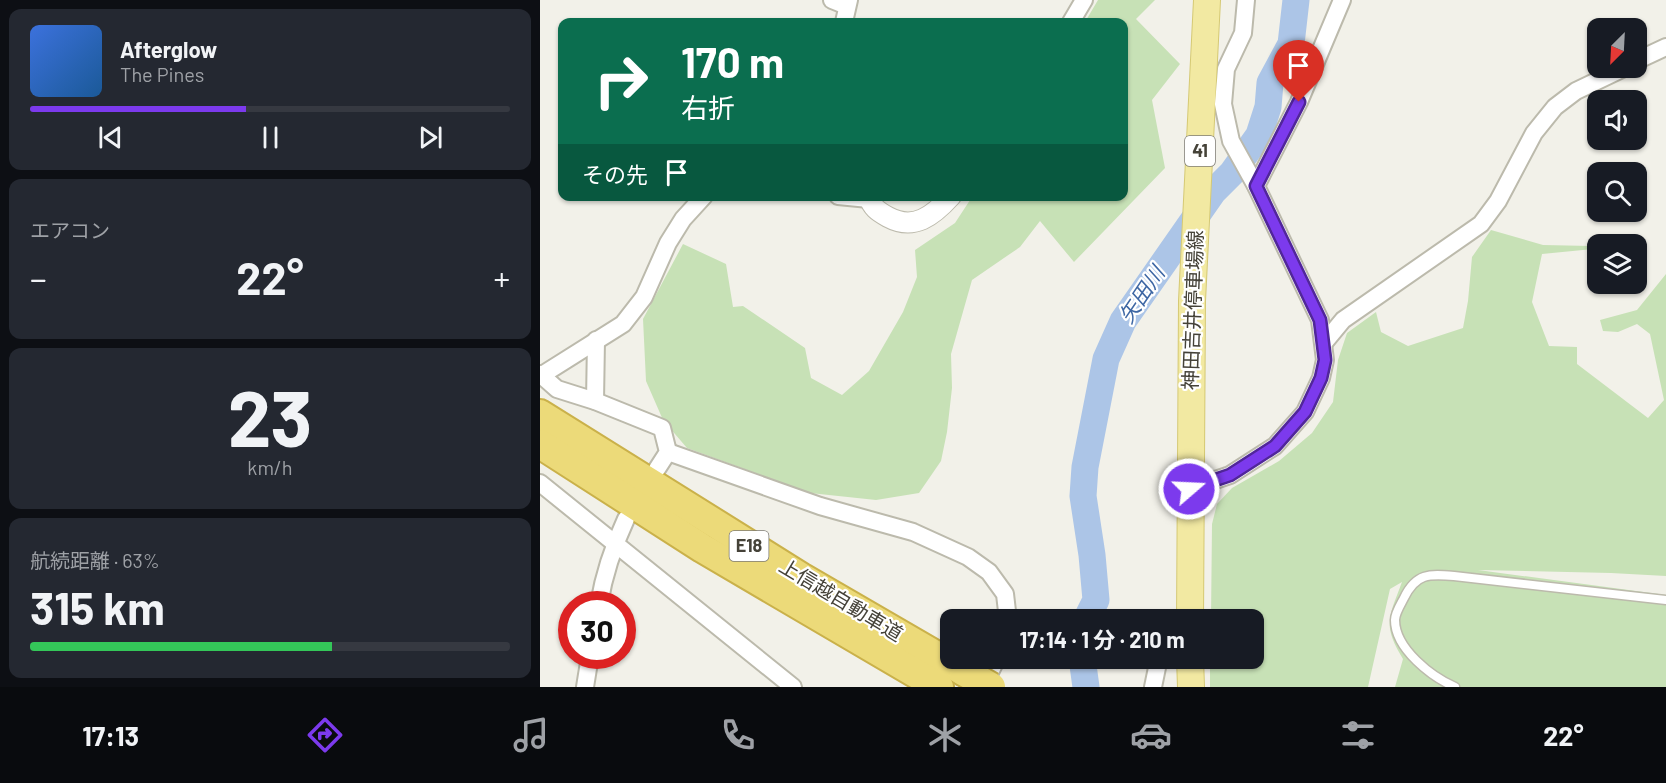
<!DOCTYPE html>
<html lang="ja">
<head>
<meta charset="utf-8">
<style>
  body { margin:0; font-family:Barlow,"Noto Sans JP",sans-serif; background:#242831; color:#f1f3f6; height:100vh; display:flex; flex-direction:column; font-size:22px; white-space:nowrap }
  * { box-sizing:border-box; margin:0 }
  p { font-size:20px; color:#9ea1a6 }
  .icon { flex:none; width:33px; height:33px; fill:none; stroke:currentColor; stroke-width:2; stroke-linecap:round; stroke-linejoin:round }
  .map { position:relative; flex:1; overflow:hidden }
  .sheet { display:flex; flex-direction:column; gap:9px; padding:9px; background:#0d0f14; width:540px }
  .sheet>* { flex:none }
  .guide { position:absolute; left:18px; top:18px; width:570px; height:183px; border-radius:12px; box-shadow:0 2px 4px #0004; background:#0b6e4f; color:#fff; overflow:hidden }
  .needle { width:39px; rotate:204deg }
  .buttons { position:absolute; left:1047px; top:18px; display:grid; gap:12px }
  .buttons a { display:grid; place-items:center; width:60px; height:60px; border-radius:12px; background:#171b24; box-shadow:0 2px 4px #0004; font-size:30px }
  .speed { position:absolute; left:18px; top:591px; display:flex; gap:12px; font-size:30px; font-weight:700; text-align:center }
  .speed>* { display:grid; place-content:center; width:78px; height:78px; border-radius:50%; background:#171b24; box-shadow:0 2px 4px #0004; line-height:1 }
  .speed .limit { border:9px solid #d22; background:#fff; color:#111 }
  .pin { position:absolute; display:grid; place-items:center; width:51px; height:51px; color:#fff; margin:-62px -26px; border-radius:50% 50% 50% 0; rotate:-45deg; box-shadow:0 0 6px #0007 }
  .pin .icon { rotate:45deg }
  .me { position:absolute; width:66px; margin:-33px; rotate:71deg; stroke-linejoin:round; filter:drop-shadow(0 0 4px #0008) }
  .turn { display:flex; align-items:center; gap:21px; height:126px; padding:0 24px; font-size:27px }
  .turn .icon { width:78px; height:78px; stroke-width:2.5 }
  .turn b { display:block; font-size:42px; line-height:51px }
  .then { display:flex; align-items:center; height:57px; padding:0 24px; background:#0003; gap:12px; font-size:22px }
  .big { font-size:45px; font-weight:700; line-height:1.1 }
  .sheet .tile { flex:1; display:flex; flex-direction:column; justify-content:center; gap:9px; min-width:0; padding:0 21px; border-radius:12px; background:#242831 }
  .sheet .dial { align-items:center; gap:0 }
  .dial b { font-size:78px; line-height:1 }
  .song { display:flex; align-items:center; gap:18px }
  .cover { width:72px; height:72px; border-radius:9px; background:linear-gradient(135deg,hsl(220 70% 55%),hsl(210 70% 35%)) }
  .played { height:6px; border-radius:3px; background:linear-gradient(90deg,#7c3aed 45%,#363941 45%) }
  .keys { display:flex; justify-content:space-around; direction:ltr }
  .heat { display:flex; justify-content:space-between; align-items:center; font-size:33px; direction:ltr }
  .charge { height:9px; border-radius:4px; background:linear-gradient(90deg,#34c759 63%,#363941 0) }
  .trip { position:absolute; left:400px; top:609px; width:324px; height:60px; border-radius:12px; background:#171b24; box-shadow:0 2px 4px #0004; font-weight:700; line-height:60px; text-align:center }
  .dock { display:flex; height:96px; justify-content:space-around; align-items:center; background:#090b0e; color:#9ea1a6 }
  .dock .icon { width:42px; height:42px }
  .dock .selected { color:#7c3aed }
  .dock b { font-size:27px; color:#f1f3f6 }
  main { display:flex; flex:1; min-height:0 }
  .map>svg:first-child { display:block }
  .green { fill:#c7e1b6 }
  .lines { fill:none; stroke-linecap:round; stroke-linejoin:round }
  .river { stroke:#acc5e7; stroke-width:27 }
  .service-casing { stroke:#bcbaac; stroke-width:11 }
  .minor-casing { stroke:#bcbaac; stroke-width:20 }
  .tertiary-casing { stroke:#bcbaac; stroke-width:22 }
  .primary-casing { stroke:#d5c974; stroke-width:28 }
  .motorway-casing { stroke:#cab14a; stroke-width:32 }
  .service { stroke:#fff; stroke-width:8 }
  .minor { stroke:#fff; stroke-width:16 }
  .tertiary { stroke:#fff; stroke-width:20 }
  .primary { stroke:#f2e9a2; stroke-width:26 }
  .motorway { stroke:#ecda79; stroke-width:28 }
  .motorway-bridge-casing { stroke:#cab14a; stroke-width:32; stroke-linecap:butt }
  .motorway-bridge { stroke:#ecda79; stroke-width:28 }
  .route-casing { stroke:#51269a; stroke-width:15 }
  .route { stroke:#7c3aed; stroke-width:10 }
  .labels { text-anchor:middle; stroke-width:4.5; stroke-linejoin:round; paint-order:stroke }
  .shield { fill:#fff; stroke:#7d7b74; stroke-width:1.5 }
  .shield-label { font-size:18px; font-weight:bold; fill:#454238 }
  .street-label { font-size:20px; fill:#454238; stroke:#fff }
  .water-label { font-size:21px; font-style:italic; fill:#3e67a4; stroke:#fff }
</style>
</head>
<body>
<main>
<section class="sheet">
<div class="tile">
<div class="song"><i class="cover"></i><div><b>Afterglow</b><p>The Pines</p></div></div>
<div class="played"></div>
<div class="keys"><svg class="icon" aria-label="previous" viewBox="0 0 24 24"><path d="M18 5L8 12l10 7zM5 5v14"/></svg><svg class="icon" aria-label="pause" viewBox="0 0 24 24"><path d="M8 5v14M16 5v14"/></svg><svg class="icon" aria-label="next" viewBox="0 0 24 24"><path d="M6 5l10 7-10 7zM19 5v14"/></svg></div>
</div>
<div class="tile"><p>エアコン</p>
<div class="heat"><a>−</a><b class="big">22°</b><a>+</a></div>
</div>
<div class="tile dial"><b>23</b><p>km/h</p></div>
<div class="tile"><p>航続距離 · 63%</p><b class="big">315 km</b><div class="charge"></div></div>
</section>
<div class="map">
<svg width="1126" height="687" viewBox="0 0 1126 687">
  <rect width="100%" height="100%" fill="#f2f1e9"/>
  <!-- green -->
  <g class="green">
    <polygon points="558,0 615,0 596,19 640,64 612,100 625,168 534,262 500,221 480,247 432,280 411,354 412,388 407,432 401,461 379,493 336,500 270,493 147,448 123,420 106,381 103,319 143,244 186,264 193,307 203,306 265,348 271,378 302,395 329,371 363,312 377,277 375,250 415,223 432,197 584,196 584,22 545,22"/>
    <path d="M 951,230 L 1003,245 L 1051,246 L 1053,249 L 1002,254 L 992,302 L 1009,346 L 1037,347 L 1037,364 L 1108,418 L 1124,400 L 1110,334 L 1097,324 L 1078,332 L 1063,331 L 1060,320 L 1097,310 L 1126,274 L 1126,576 L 1071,573 L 938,570 L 1126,595 L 1126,687 L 855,687 L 863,659 C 842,625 849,617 862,582 L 850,589 L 828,687 L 670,687 L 670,659 L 714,658 L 714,620 L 671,619 L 672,524 L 677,504 L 692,488 L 739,461 L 772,433 L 793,402 L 798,360 L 807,333 L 836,312 L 841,332 L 868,346 L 923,328 L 928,301 L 932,257 Z"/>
  </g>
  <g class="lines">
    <!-- river -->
    <g class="river">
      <polyline points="546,620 556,600 552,555 543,496 545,467 566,359 583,321 673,192 692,173 719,135 728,107 730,83 751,44 756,0"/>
      <polyline points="542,658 546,687"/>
    </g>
    <!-- service casing -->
    <g class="service-casing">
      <path id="service" d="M 915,687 C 892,677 855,649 855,620 C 855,613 861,604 864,598 C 876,573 889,574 914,576 L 1126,600"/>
    </g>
    <!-- minor casing -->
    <g class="minor-casing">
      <g id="minor">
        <polyline points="292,0 307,6"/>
        <polyline points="304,22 309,0"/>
        <polyline points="531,22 544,0"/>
        <polyline points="1096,61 1126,47"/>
        <polyline points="716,186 759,102 802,0"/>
        <polyline points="298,196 329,199"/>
        <polyline points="784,343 803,320 941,224 958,201 994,133 1015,107 1036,91 1084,68"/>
        <polyline points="0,374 17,389 55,401 122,428 128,452 117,469"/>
        <polyline points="2,375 83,324 104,297 128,243 143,219 164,196"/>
        <polyline points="55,401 56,340"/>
        <polyline points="128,452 280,506 373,532 428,557 449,572 465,594 468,620"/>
        <polyline points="0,483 253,687"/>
        <polyline points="649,489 690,475 735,446 765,412 781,378 785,360 780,320 716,186 691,141 683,104 686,69 703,33 706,0"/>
        <path d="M 59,604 C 64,574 73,547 86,519"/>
        <polyline points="45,687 50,656"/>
        <polyline points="443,687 457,658"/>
        <polyline points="613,687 619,658"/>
      </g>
    </g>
    <!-- tertiary casing -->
    <g class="tertiary-casing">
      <path id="tertiary" d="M 328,196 C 333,208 337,211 348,217 C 374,231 393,216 411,196"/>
    </g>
    <!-- primary casing -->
    <g class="primary-casing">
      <g id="primary">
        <polyline points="650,620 652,301 667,0"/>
        <polyline points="650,658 651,687"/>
      </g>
    </g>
    <!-- motorway casing -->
    <g class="motorway-casing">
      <g id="motorway">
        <polyline points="0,414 261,577 423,671"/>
        <polyline points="0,444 162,548 399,687"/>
      </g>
    </g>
    <!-- service -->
    <use href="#service" class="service"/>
    <!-- minor -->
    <use href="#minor" class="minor"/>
    <!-- tertiary -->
    <use href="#tertiary" class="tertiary"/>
    <!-- primary -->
    <use href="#primary" class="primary"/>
    <!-- motorway -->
    <use href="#motorway" class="motorway"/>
    <!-- motorway-bridge casing -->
    <g class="motorway-bridge-casing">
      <polyline id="motorway-bridge" points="423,671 451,687"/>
    </g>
    <!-- motorway-bridge -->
    <use href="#motorway-bridge" class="motorway-bridge"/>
  </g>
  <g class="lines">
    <!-- route casing -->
    <g class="route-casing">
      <polyline id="route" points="649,489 690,475 735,446 765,412 781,378 785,360 780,320 716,186 759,102"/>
    </g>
    <!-- route -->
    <use href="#route" class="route"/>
  </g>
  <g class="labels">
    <!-- shield labels -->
    <g class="shield">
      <rect x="645" y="136" width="30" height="30" rx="4.5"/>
      <rect x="189.5" y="531" width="39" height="30" rx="4.5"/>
    </g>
    <g class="shield-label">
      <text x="660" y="157">41</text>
      <text x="209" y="552">E18</text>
    </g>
    <!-- street labels -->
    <g class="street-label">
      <text transform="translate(653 310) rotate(-88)" y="7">神田吉井停車場線</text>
      <text transform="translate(301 600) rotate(31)" y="7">上信越自動車道</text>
    </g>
    <!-- water labels -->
    <g class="water-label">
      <text transform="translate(602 295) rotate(-56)" y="7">矢田川</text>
    </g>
  </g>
</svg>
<div class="buttons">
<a><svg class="needle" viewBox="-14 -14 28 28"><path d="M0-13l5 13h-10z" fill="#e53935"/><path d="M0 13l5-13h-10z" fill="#9ea1a6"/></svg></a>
<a><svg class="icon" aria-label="sound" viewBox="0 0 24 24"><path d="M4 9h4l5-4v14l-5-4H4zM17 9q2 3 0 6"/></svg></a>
<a><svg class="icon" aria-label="search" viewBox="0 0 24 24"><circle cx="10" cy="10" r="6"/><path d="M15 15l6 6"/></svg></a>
<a><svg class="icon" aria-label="layers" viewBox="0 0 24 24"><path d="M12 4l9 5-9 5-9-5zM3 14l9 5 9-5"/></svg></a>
</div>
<div class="speed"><div class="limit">30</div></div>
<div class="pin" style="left:759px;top:102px;background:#d93025"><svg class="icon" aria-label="arrive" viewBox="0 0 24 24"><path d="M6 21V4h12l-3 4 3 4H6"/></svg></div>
<svg class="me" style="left:649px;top:489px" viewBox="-20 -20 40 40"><circle r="17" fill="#7c3aed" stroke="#fff" stroke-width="3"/><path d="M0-11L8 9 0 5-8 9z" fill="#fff"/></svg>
<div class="trip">17:14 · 1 分 · 210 m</div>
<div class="guide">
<div class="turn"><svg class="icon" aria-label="right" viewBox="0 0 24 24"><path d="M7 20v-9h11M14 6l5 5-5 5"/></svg><div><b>170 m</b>右折</div></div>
<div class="then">その先<svg class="icon" aria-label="arrive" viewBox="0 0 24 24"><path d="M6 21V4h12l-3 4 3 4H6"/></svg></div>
</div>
</div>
</main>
<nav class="dock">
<b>17:13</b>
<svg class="icon selected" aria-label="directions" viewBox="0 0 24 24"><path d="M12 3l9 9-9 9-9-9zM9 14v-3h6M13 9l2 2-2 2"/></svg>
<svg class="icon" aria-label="music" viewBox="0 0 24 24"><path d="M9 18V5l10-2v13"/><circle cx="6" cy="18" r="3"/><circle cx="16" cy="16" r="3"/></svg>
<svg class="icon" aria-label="phone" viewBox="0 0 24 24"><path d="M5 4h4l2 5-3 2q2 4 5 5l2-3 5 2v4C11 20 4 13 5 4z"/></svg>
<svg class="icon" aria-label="climate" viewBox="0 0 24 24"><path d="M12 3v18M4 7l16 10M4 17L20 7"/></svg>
<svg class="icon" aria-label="car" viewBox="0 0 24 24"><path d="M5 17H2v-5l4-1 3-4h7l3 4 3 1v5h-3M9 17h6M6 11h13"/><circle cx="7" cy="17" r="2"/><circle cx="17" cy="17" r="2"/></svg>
<svg class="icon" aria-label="filters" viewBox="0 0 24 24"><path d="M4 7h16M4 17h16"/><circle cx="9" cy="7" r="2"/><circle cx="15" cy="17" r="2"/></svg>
<b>22°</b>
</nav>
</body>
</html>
